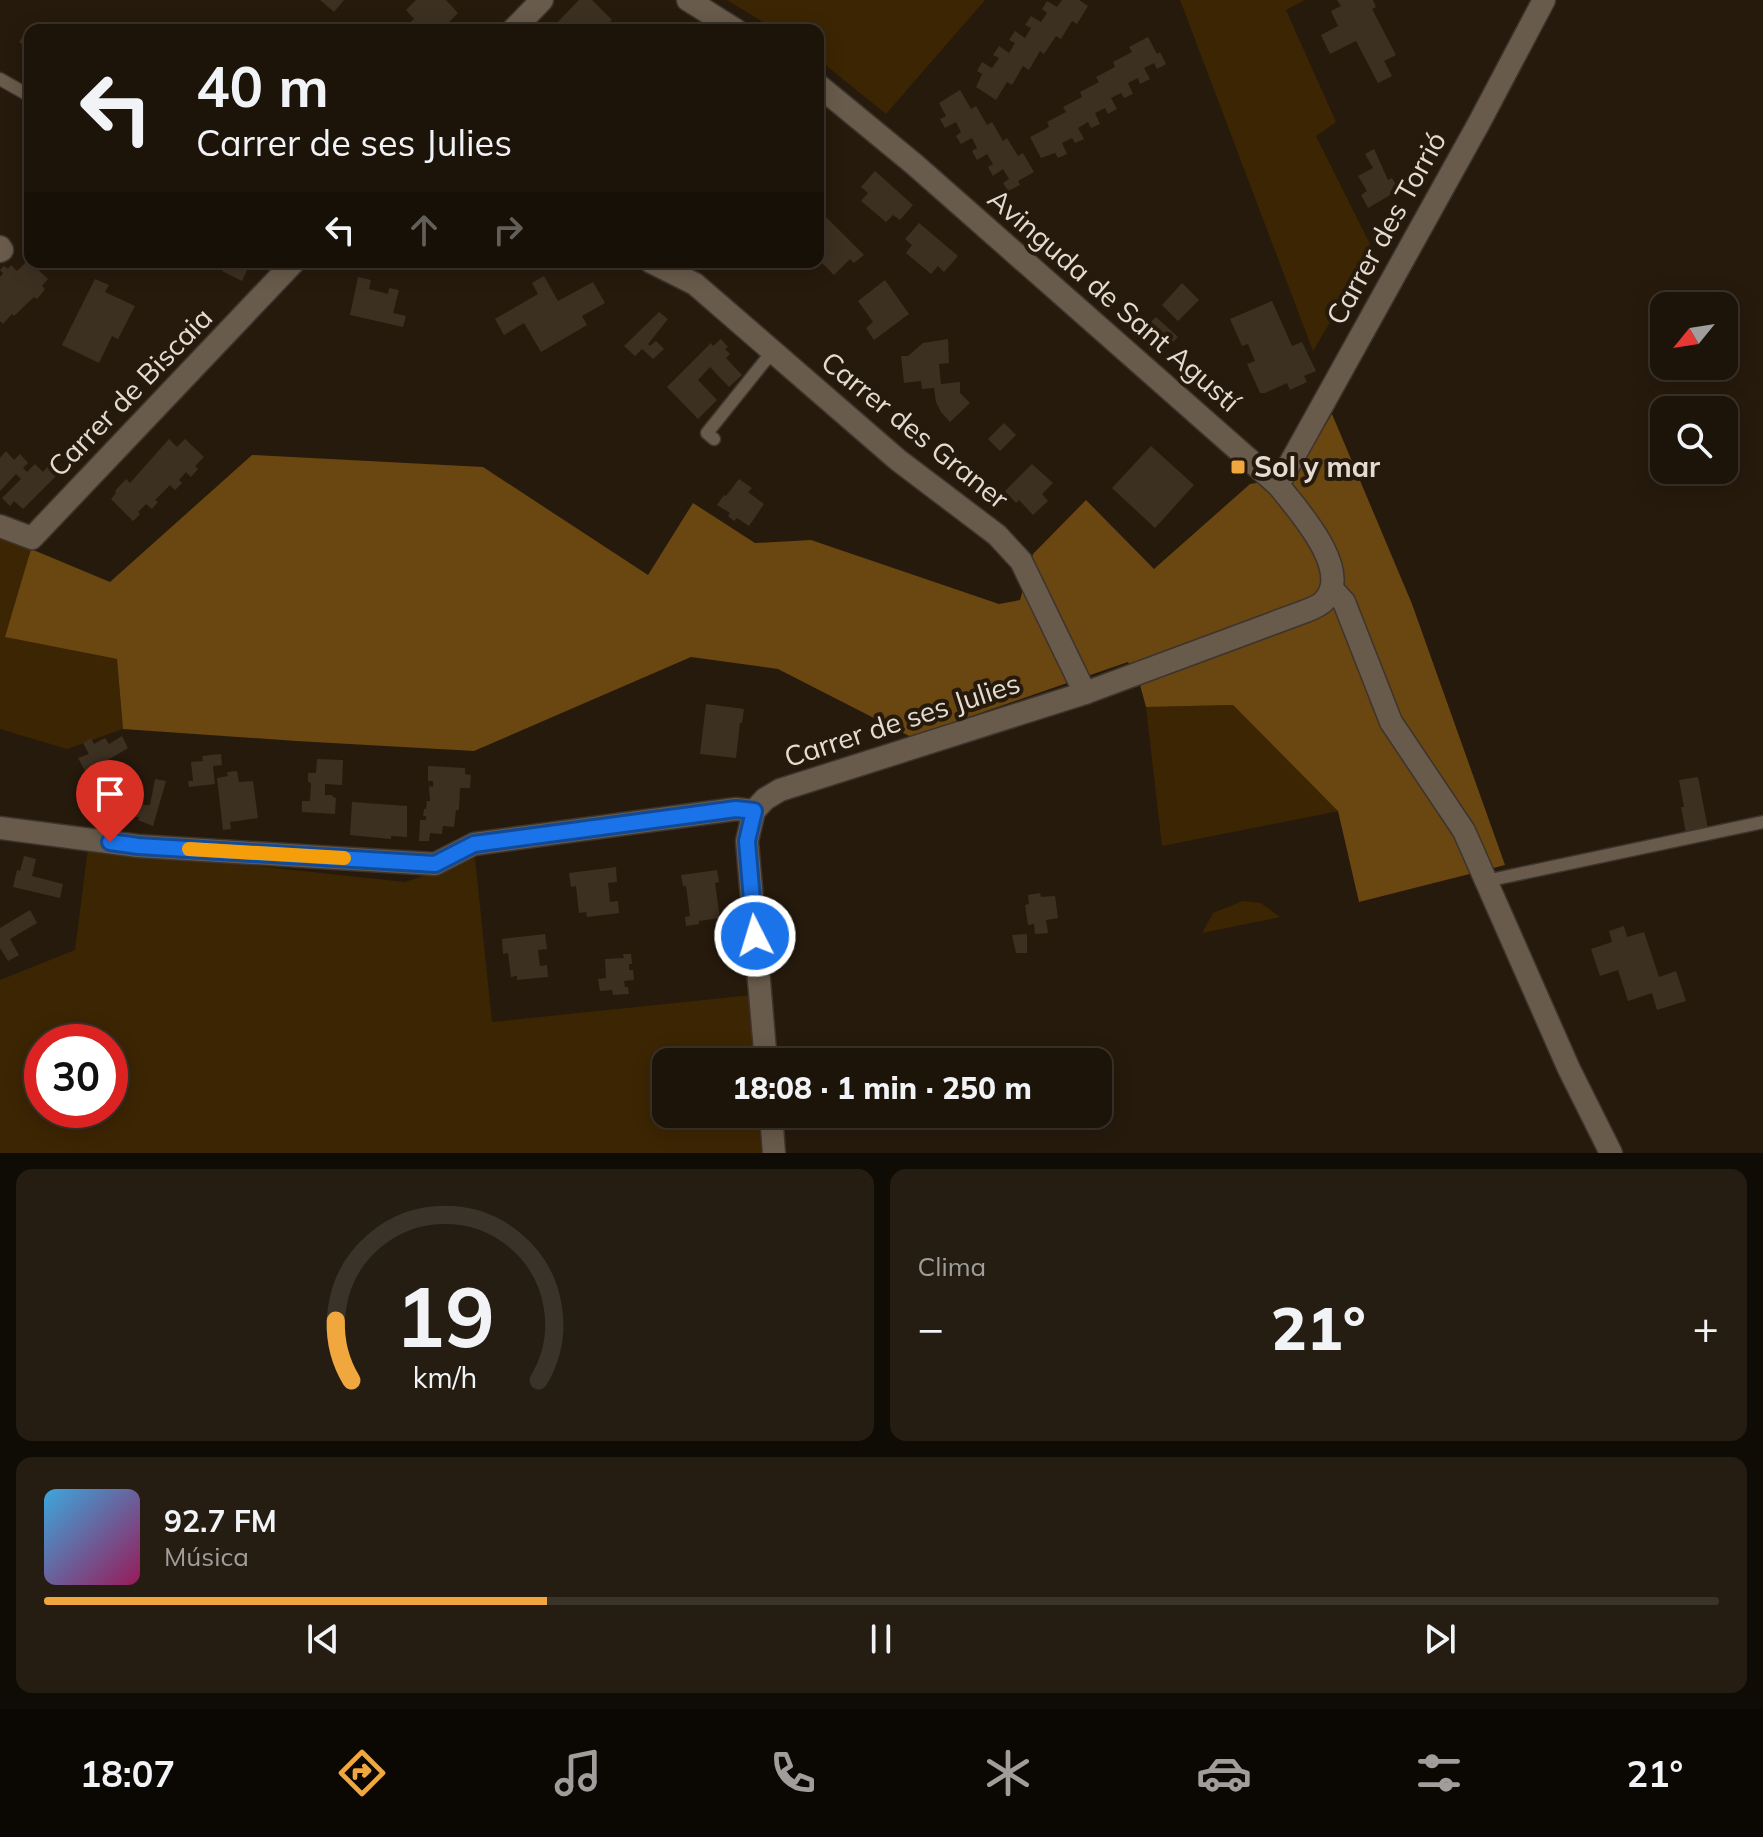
<!DOCTYPE html>
<html lang="es">
<head>
<meta charset="utf-8">
<style>
  body { margin:0; font-family:Mulish,sans-serif; background:#251d12; color:#f1f3f6; height:100vh; display:flex; flex-direction:column; font-size:30px; white-space:nowrap }
  * { box-sizing:border-box; margin:0 }
  p { font-size:26px; color:#a09e9c }
  .icon { flex:none; width:44px; height:44px; fill:none; stroke:currentColor; stroke-width:2; stroke-linecap:round; stroke-linejoin:round }
  .map { position:relative; height:1153px; overflow:hidden }
  .details { display:flex; flex-direction:column; gap:16px; padding:16px; background:#0f0b05; flex:1 }
  .details>* { flex:none }
  .banner { position:absolute; left:24px; top:24px; width:800px; height:244px; border-radius:16px; box-shadow:0 4px 20px #0003,0 0 0 2px #3a332a; background:#1c1409; color:#f1f3f6; overflow:hidden }
  .needle { width:52px; rotate:240deg }
  .tools { position:absolute; left:1650px; top:292px; display:grid; gap:16px }
  .tools a { display:grid; place-items:center; width:88px; height:88px; border-radius:16px; background:#1c1409; box-shadow:0 4px 20px #0003,0 0 0 2px #3a332a; font-size:40px }
  .speed { position:absolute; left:24px; top:1024px; display:flex; gap:16px; font-size:40px; font-weight:700; text-align:center }
  .speed>* { display:grid; place-content:center; width:104px; height:104px; border-radius:50%; background:#1c1409; box-shadow:0 4px 20px #0003,0 0 0 2px #3a332a; line-height:1 }
  .speed .limit { border:12px solid #d22; background:#fff; color:#111 }
  .pin { position:absolute; display:grid; place-items:center; width:68px; height:68px; color:#fff; margin:-82px -34px; border-radius:50% 50% 50% 0; rotate:-45deg; box-shadow:0 0 8px #0007 }
  .pin .icon { rotate:45deg }
  .me { position:absolute; width:88px; margin:-44px; rotate:355deg; stroke-linejoin:round; filter:drop-shadow(0 0 6px #0008) }
  .turn { display:flex; align-items:center; gap:28px; height:168px; padding:0 40px; font-size:36px }
  .turn .icon { width:104px; height:104px; stroke-width:2.5 }
  .turn b { display:block; font-size:56px; line-height:68px }
  .lanes { display:flex; align-items:center; height:76px; padding:0 40px; background:#0003; justify-content:center; gap:40px; direction:ltr }
  .lanes .off { opacity:.35 }
  .big { font-size:60px; font-weight:800; line-height:1.1 }
  .details .card { flex:1; display:flex; flex-direction:column; justify-content:center; gap:12px; min-width:0; padding:0 28px; border-radius:16px; background:#251d12 }
  .details .dial { align-items:center; gap:0 }
  .dial svg { height:208px; overflow:visible; fill:none; stroke:#3a332a; stroke-width:7; stroke-linecap:round; text-anchor:middle }
  .dial text { fill:#f1f3f6; stroke:none }
  .song { display:flex; align-items:center; gap:24px }
  .cover { width:96px; height:96px; border-radius:12px; background:linear-gradient(135deg,hsl(200 70% 55%),hsl(330 70% 35%)) }
  .played { height:8px; border-radius:4px; background:linear-gradient(90deg,#f0a73e 30%,#3a332a 30%) }
  .keys { display:flex; justify-content:space-around; direction:ltr }
  .heat { display:flex; justify-content:space-between; align-items:center; font-size:44px; direction:ltr }
  .details .tiles { flex:1; display:grid; gap:16px; grid-template-columns:1fr 1fr }
  .card:last-child { grid-column:span 2 }
  .trip { position:absolute; left:652px; top:1048px; width:460px; height:80px; border-radius:16px; background:#1c1409; box-shadow:0 4px 20px #0003,0 0 0 2px #3a332a; font-weight:800; line-height:80px; text-align:center }
  .menu { display:flex; height:128px; justify-content:space-around; align-items:center; background:#0b0804; color:#a09e9c }
  .menu .icon { width:56px; height:56px }
  .menu .on { color:#f0a73e }
  .menu b { font-size:36px; color:#f1f3f6 }
  .map>svg:first-child { display:block }
  .green { fill:#3c2503; fill-rule:evenodd }
  .forest { fill:#6a4610 }
  .building { fill:#3c3021 }
  .lines { fill:none; stroke-linecap:round; stroke-linejoin:round }
  .service-casing { stroke:#3d342e; stroke-width:15 }
  .minor-casing { stroke:#3d342e; stroke-width:25 }
  .tertiary-casing { stroke:#3d342e; stroke-width:25 }
  .service { stroke:#695b4b; stroke-width:12 }
  .minor { stroke:#695b4b; stroke-width:22 }
  .tertiary { stroke:#695b4b; stroke-width:22 }
  .route-casing { stroke:#114b97; stroke-width:20 }
  .route { stroke:#1a73e8; stroke-width:14 }
  .slow { stroke:#f59e0b; stroke-width:14 }
  .poi-dot { fill:#f0a73e; stroke:#261a0c; stroke-width:3 }
  .labels { text-anchor:middle; stroke-width:8; stroke-linejoin:round; paint-order:stroke }
  .street-label { font-size:28px; fill:#e4dcd3; stroke:#261a0c }
  .poi-label { font-size:28px; font-weight:bold; fill:#e4dcd3; stroke:#261a0c; text-anchor:start }
</style>
</head>
<body>
<div class="map">
<svg width="1763" height="1153" viewBox="0 0 1763 1153">
  <rect width="100%" height="100%" fill="#261a0c"/>
  <!-- green -->
  <g class="green">
    <polygon points="727,0 985,0 886,114 818,59 818,30 776,30"/>
    <polygon points="1180,0 1305,0 1286,10 1336,122 1316,136 1373,250 1313,351"/>
    <polygon points="0,536 31,549 6,637 117,659 123,729 67,749 0,729"/>
    <polygon points="1233,705 1339,811 1162,846 1146,707"/>
    <path d="M 88,848 L 405,882 L 475,858 L 492,1022 L 752,995 L 757,1062 L 666,1062 L 666,1114 L 761,1114 L 764,1153 L 0,1153 L 0,980 L 75,950 ZM 42,1042 L 110,1042 L 110,1110 L 42,1110 Z"/>
    <polygon points="1243,901 1261,903 1280,917 1202,933 1213,913"/>
  </g>
  <!-- forest -->
  <polygon class="forest" points="1332,414 1412,604 1505,865 1359,902 1338,811 1233,705 1146,707 1140,685 1128,662 911,737 778,669 691,657 474,751 296,741 123,729 117,659 5,637 31,549 110,582 252,455 483,467 648,575 693,503 755,543 811,540 999,604 1020,600 1033,554 1086,500 1154,569 1250,484 1294,477"/>
  <!-- building -->
  <g class="building">
    <polygon points="320,0 344,0 334,12"/>
    <polygon points="416,0 446,0 458,13 441,30 416,30 409,23 414,19 406,10"/>
    <polygon points="579,0 592,0 612,20 601,30 550,30"/>
    <polygon points="1062,0 1079,0 1088,6 1077,24 1072,21 1061,39 1056,36 1044,54 1040,51 1029,70 1023,66 1012,85 1007,82 996,100 976,87 982,74 977,71 982,62 992,68 999,58 993,55 999,46 1009,53 1015,43 1009,40 1015,31 1025,38 1031,28 1025,25 1031,16 1041,22 1047,13 1042,9 1047,1 1057,7"/>
    <polygon points="1337,0 1373,0 1376,7 1372,9 1396,55 1384,61 1392,76 1378,83 1356,41 1330,54 1321,35 1338,26 1331,11 1341,6"/>
    <polygon points="31,24 40,30 30,30 30,62 22,57 28,48 19,42"/>
    <polygon points="1148,37 1157,54 1160,52 1166,64 1157,69 1154,63 1144,68 1150,79 1140,84 1138,78 1128,83 1133,94 1124,98 1121,93 1111,98 1117,109 1108,114 1105,108 1095,113 1100,124 1091,128 1088,122 1078,128 1084,139 1075,143 1072,138 1062,143 1067,154 1058,158 1055,153 1041,158 1030,137 1049,127 1047,122 1066,112 1063,107 1082,97 1080,92 1099,82 1096,77 1115,67 1113,62 1132,52 1129,47"/>
    <polygon points="960,90 971,109 976,106 987,125 992,122 1003,141 1007,138 1018,156 1023,153 1034,172 1018,181 1020,185 1008,191 1003,183 1009,179 1003,169 993,176 988,167 993,164 987,154 977,160 972,151 977,148 972,138 961,144 956,136 961,132 956,122 945,128 940,119 946,116 939,103"/>
    <polygon points="1374,149 1388,180 1392,178 1399,190 1368,208 1361,195 1367,191 1358,176 1373,168 1365,154"/>
    <polygon points="875,171 913,205 900,220 893,215 886,222 861,201 868,193 861,187"/>
    <polygon points="826,217 864,255 854,263 850,259 834,275 818,259 818,250 825,244 818,237 818,225"/>
    <polygon points="919,223 958,256 944,272 938,266 931,274 906,253 912,245 905,239"/>
    <polygon points="28,260 48,279 42,286 45,289 37,299 34,297 14,316 12,314 3,324 0,321 0,277 3,273 0,270 4,266 8,269 11,265 17,271"/>
    <polygon points="226,262 251,262 242,281 222,271"/>
    <polygon points="544,276 558,301 593,282 605,303 582,316 587,325 541,352 524,323 504,335 495,319 538,294 532,283"/>
    <polygon points="358,277 371,280 369,289 388,294 389,288 399,290 393,313 406,316 403,327 350,315"/>
    <polygon points="95,279 109,285 105,292 135,306 118,339 112,336 99,363 62,345"/>
    <polygon points="885,280 909,314 874,340 866,328 873,322 858,301"/>
    <polygon points="1182,283 1199,300 1178,321 1162,305"/>
    <polygon points="1272,301 1292,346 1302,342 1316,371 1304,376 1307,382 1290,390 1287,383 1265,393 1260,393 1247,364 1255,361 1248,344 1242,346 1230,319"/>
    <polygon points="659,312 668,319 648,344 650,346 656,341 664,349 653,359 642,349 635,356 624,346"/>
    <polygon points="1156,317 1178,337 1167,348 1145,328"/>
    <polygon points="721,339 728,347 725,349 730,354 726,358 742,375 729,387 710,367 698,380 717,400 698,419 667,387 711,343 713,346"/>
    <polygon points="948,339 949,363 939,364 941,384 960,382 960,393 970,403 950,422 941,412 936,402 934,388 922,389 921,381 904,383 901,356 908,356 923,343"/>
    <polygon points="1004,423 1016,435 1000,451 988,439"/>
    <polygon points="169,439 177,447 185,439 204,457 195,466 198,469 191,477 186,472 179,480 182,483 175,490 170,485 155,500 158,502 152,509 146,504 138,512 140,514 133,521 111,499 116,493 115,491 126,479 130,483"/>
    <polygon points="1151,446 1194,485 1155,528 1112,488"/>
    <polygon points="6,451 14,460 20,454 28,463 23,468 27,472 35,464 43,472 48,466 57,475 23,509 14,501 10,506 2,498 21,479 16,474 0,491 0,458"/>
    <polygon points="1032,464 1053,483 1042,494 1048,501 1033,515 1019,500 1016,503 1005,491"/>
    <polygon points="739,479 752,488 748,492 764,504 749,526 737,518 734,521 728,516 730,513 717,505 724,495 726,496"/>
    <polygon points="706,704 744,709 742,723 740,723 736,758 700,754"/>
    <polygon points="122,736 128,748 108,760 117,775 125,770 130,780 123,785 126,790 119,794 116,788 113,790 114,795 110,801 103,803 78,758 89,754 83,743 91,738 94,744 105,738 109,744"/>
    <polygon points="221,754 222,765 213,766 215,784 189,787 188,781 193,781 191,762 203,761 202,756"/>
    <polygon points="317,759 343,760 342,785 325,784 325,795 332,795 333,797 336,798 335,814 302,812 302,801 310,801 311,783 308,782 308,773 316,773"/>
    <polygon points="428,766 465,768 465,774 471,775 470,788 460,788 459,810 456,810 454,827 443,826 442,834 430,833 429,841 419,841 420,820 426,820 426,816 423,816 424,809 426,809 427,801 430,801 429,786 433,787 433,781 428,781"/>
    <polygon points="237,771 239,782 253,781 258,818 230,822 231,829 223,830 217,778 228,776 227,772"/>
    <polygon points="1698,777 1708,829 1686,833 1681,807 1684,807 1679,780"/>
    <polygon points="155,779 166,781 153,826 138,820 139,817 131,817 126,813 126,808 128,801 134,798 141,800 144,805 150,805"/>
    <polygon points="352,802 407,806 407,837 391,836 391,839 350,835"/>
    <polygon points="24,856 36,859 32,876 63,884 60,898 13,887 17,870 20,871"/>
    <polygon points="616,867 617,882 608,883 610,902 618,901 619,913 587,917 586,912 579,913 576,886 571,887 569,873"/>
    <polygon points="717,870 719,882 715,883 720,918 699,921 699,924 686,926 685,917 690,916 686,886 683,886 681,875"/>
    <polygon points="1040,893 1041,897 1055,896 1058,918 1046,920 1048,933 1035,934 1034,924 1028,925 1025,905 1029,904 1028,895"/>
    <polygon points="30,910 37,923 10,939 19,955 8,961 0,948 0,928"/>
    <polygon points="1624,926 1627,937 1644,932 1659,977 1676,971 1686,1001 1657,1010 1652,993 1628,1001 1618,970 1600,976 1591,949 1612,942 1609,931"/>
    <polygon points="545,934 547,949 538,950 540,966 547,965 548,977 517,980 517,976 511,977 508,953 503,954 502,939"/>
    <polygon points="1027,934 1027,953 1016,953 1012,935"/>
    <polygon points="623,954 631,954 632,964 629,964 629,970 633,970 634,980 624,981 625,987 628,987 629,994 613,995 612,990 600,991 598,979 606,978 605,959 624,958"/>
  </g>
  <g class="lines">
    <!-- service casing -->
    <g class="service-casing">
      <g id="service">
        <polyline points="0,79 30,96"/>
        <polyline points="714,439 707,433 772,352"/>
        <polyline points="1486,881 1763,822"/>
      </g>
    </g>
    <!-- minor casing -->
    <g class="minor-casing">
      <g id="minor">
        <polyline points="513,30 542,0"/>
        <polyline points="0,247 2,250 0,251"/>
        <polyline points="651,262 695,284 898,460 997,535 1021,561 1085,693"/>
        <polyline points="1278,485 1479,123 1544,0"/>
        <polyline points="0,526 32,538 294,262"/>
        <polyline points="1332,589 1344,602 1391,722 1464,831 1569,1069 1611,1153"/>
        <polyline points="0,828 138,846 435,864 474,844 736,809 754,811 747,841 766,1062"/>
        <polyline points="771,1114 774,1153"/>
      </g>
    </g>
    <!-- tertiary casing -->
    <g class="tertiary-casing">
      <g id="tertiary">
        <polyline points="688,0 736,30"/>
        <path d="M 754,811 L 765,799 L 780,790 L 1085,693 L 1306,611 C 1311,609 1319,606 1323,602 C 1355,572 1297,509 1278,485 L 914,164 L 818,85"/>
      </g>
    </g>
    <!-- service -->
    <use href="#service" class="service"/>
    <!-- minor -->
    <use href="#minor" class="minor"/>
    <!-- tertiary -->
    <use href="#tertiary" class="tertiary"/>
  </g>
  <g class="lines">
    <!-- route casing -->
    <g class="route-casing">
      <polyline id="route" points="110,842 138,846 435,864 474,844 736,809 754,811 747,841 755,936"/>
    </g>
    <!-- route -->
    <use href="#route" class="route"/>
    <!-- slow -->
    <polyline class="slow" points="189,849 344,858"/>
  </g>
  <!-- markers -->
  <rect class="poi-dot" x="1230" y="459" width="16" height="16" rx="4"/>
  <g class="labels">
    <!-- street labels -->
    <g class="street-label">
      <text transform="translate(1386 228) rotate(-61)" y="10">Carrer des Torrió</text>
      <text transform="translate(1114 300) rotate(41)" y="10">Avinguda de Sant Agustí</text>
      <text transform="translate(130 392) rotate(-46)" y="10">Carrer de Biscaia</text>
      <text transform="translate(915 430) rotate(39)" y="10">Carrer des Graner</text>
      <text transform="translate(902 720) rotate(-18)" y="10">Carrer de ses Julies</text>
    </g>
    <!-- poi labels -->
    <g class="poi-label">
      <text x="1254" y="477">Sol y mar</text>
    </g>
  </g>
</svg>
<div class="tools">
<a><svg class="needle" viewBox="-14 -14 28 28"><path d="M0-13l5 13h-10z" fill="#e53935"/><path d="M0 13l5-13h-10z" fill="#a09e9c"/></svg></a>
<a><svg class="icon" aria-label="search" viewBox="0 0 24 24"><circle cx="10" cy="10" r="6"/><path d="M15 15l6 6"/></svg></a>
</div>
<div class="speed"><div class="limit">30</div></div>
<div class="pin" style="left:110px;top:842px;background:#d93025"><svg class="icon" aria-label="arrive" viewBox="0 0 24 24"><path d="M6 21V4h12l-3 4 3 4H6"/></svg></div>
<svg class="me" style="left:755px;top:936px" viewBox="-20 -20 40 40"><circle r="17" fill="#1a73e8" stroke="#fff" stroke-width="3"/><path d="M0-11L8 9 0 5-8 9z" fill="#fff"/></svg>
<div class="trip">18:08 · 1 min · 250 m</div>
<div class="banner">
<div class="turn"><svg class="icon" aria-label="left" viewBox="0 0 24 24"><path d="M17 20v-9H6M10 6l-5 5 5 5"/></svg><div><b>40 m</b>Carrer de ses Julies</div></div>
<div class="lanes"><svg class="icon" aria-label="left" viewBox="0 0 24 24"><path d="M17 20v-9H6M10 6l-5 5 5 5"/></svg><svg class="icon off" aria-label="ahead" viewBox="0 0 24 24"><path d="M12 20V5M6 11l6-6 6 6"/></svg><svg class="icon off" aria-label="right" viewBox="0 0 24 24"><path d="M7 20v-9h11M14 6l5 5-5 5"/></svg></div>
</div>
</div>
<section class="details">
<div class="tiles">
<div class="card dial"><svg viewBox="0 0 100 80">
<path d="M14 69A42 42 0 1 1 86 69"/>
<path d="M14 69A42 42 0 0 1 8 46" stroke="#f0a73e"/>
<text x="50" y="56" font-size="32" font-weight="700">19</text>
<text x="50" y="72" font-size="11">km/h</text>
</svg></div>
<div class="card"><p>Clima</p>
<div class="heat"><a>−</a><b class="big">21°</b><a>+</a></div>
</div>
<div class="card">
<div class="song"><i class="cover"></i><div><b>92.7 FM</b><p>Música</p></div></div>
<div class="played"></div>
<div class="keys"><svg class="icon" aria-label="previous" viewBox="0 0 24 24"><path d="M18 5L8 12l10 7zM5 5v14"/></svg><svg class="icon" aria-label="pause" viewBox="0 0 24 24"><path d="M8 5v14M16 5v14"/></svg><svg class="icon" aria-label="next" viewBox="0 0 24 24"><path d="M6 5l10 7-10 7zM19 5v14"/></svg></div>
</div>
</div>
</section>
<nav class="menu">
<b>18:07</b>
<svg class="icon on" aria-label="directions" viewBox="0 0 24 24"><path d="M12 3l9 9-9 9-9-9zM9 14v-3h6M13 9l2 2-2 2"/></svg>
<svg class="icon" aria-label="music" viewBox="0 0 24 24"><path d="M9 18V5l10-2v13"/><circle cx="6" cy="18" r="3"/><circle cx="16" cy="16" r="3"/></svg>
<svg class="icon" aria-label="phone" viewBox="0 0 24 24"><path d="M5 4h4l2 5-3 2q2 4 5 5l2-3 5 2v4C11 20 4 13 5 4z"/></svg>
<svg class="icon" aria-label="climate" viewBox="0 0 24 24"><path d="M12 3v18M4 7l16 10M4 17L20 7"/></svg>
<svg class="icon" aria-label="car" viewBox="0 0 24 24"><path d="M5 17H2v-5l4-1 3-4h7l3 4 3 1v5h-3M9 17h6M6 11h13"/><circle cx="7" cy="17" r="2"/><circle cx="17" cy="17" r="2"/></svg>
<svg class="icon" aria-label="filters" viewBox="0 0 24 24"><path d="M4 7h16M4 17h16"/><circle cx="9" cy="7" r="2"/><circle cx="15" cy="17" r="2"/></svg>
<b>21°</b>
</nav>
</body>
</html>
